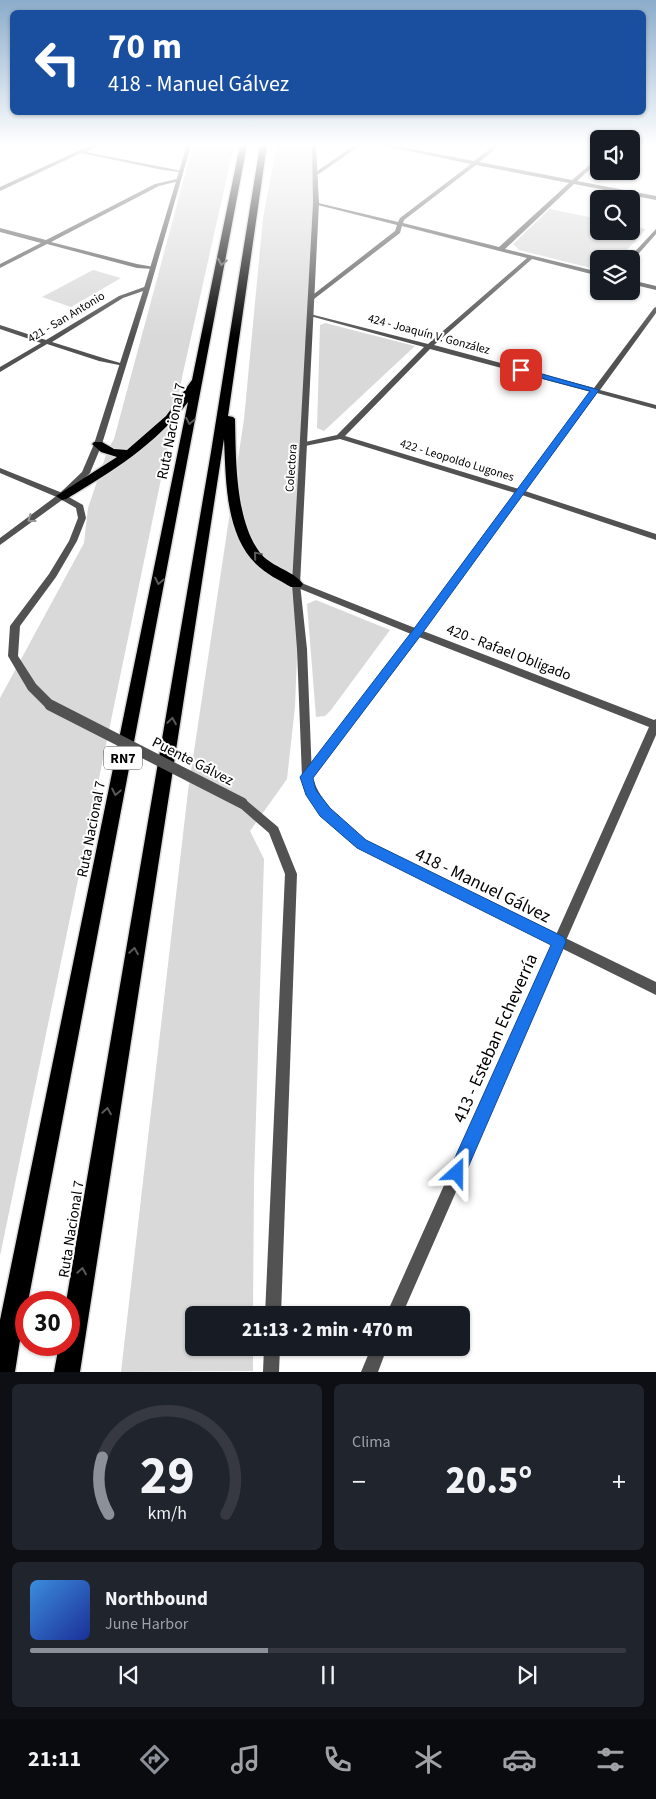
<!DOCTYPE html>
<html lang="es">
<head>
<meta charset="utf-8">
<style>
  body { margin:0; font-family:"Source Sans 3",sans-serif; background:#20242c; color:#f1f3f6; height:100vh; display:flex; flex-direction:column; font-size:19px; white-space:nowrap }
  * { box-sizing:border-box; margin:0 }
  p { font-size:16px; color:#9ea1a6 }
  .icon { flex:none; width:28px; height:28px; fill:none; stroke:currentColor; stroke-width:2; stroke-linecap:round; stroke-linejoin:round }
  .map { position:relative; height:1372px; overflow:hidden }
  .panel { display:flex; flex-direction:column; gap:12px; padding:12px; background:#0d0f14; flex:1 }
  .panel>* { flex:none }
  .hud { position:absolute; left:10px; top:10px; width:636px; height:105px; border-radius:8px; box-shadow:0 1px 4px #0004; background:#1a4fa0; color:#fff; overflow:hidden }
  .buttons { position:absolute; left:590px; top:130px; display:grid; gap:10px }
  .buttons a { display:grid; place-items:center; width:50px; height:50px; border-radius:8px; background:#171b24; box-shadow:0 1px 4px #0004; font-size:25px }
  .speed { position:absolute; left:15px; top:1291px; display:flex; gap:10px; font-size:25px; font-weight:700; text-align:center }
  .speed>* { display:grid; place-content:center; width:65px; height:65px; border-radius:50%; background:#171b24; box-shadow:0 1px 4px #0004; line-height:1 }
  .speed .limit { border:8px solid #d22; background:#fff; color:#111 }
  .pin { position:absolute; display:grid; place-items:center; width:42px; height:42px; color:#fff; margin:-21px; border-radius:10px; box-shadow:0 2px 8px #0006 }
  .me { position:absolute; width:55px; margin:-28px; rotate:24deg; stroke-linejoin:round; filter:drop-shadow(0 0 4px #0008) }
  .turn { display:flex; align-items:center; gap:18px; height:105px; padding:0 15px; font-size:22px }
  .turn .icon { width:65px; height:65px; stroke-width:2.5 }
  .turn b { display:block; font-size:35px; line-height:42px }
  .big { font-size:38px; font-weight:800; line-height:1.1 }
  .panel .widget { flex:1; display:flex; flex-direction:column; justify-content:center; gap:8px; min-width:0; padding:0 18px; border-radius:8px; background:#20242c }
  .panel .dial { align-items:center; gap:0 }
  .dial svg { height:130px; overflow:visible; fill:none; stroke:#363941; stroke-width:7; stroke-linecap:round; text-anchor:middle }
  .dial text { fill:#f1f3f6; stroke:none }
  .song { display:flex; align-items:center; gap:15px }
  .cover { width:60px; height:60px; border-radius:8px; background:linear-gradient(135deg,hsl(210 70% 55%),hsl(230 70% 35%)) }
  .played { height:5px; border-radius:2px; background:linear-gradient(90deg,#8c9099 40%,#363941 40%) }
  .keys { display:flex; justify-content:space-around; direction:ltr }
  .heat { display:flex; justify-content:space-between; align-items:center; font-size:28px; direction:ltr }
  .panel .tiles { flex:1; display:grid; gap:12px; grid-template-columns:1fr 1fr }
  .widget:last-child { grid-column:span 2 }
  .trip { position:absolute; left:185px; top:1306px; width:285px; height:50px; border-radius:8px; background:#171b24; box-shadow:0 1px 4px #0004; font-weight:800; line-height:50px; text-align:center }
  .menu { display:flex; height:80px; justify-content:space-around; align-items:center; background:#090b0e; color:#9ea1a6 }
  .menu .icon { width:35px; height:35px }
  .menu .on { color:#8c9099 }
  .menu b { font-size:22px; color:#f1f3f6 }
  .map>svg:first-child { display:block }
  .green { fill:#d9d9d9 }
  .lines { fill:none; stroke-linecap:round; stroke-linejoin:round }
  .motorway-casing { stroke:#dbdbdb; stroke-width:3 }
  .minor { fill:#525252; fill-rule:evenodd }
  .tertiary { fill:#525252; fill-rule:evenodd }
  .motorway { fill:#000; fill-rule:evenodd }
  .tertiary-bridge { stroke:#525252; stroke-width:11 }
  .oneway { stroke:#595959 }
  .oneway2 { stroke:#979797 }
  .route { fill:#1a73e8; stroke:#114b97 }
  .labels { text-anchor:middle; stroke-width:4; stroke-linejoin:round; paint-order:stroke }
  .far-street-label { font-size:12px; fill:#000; stroke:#fff }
  .shield { fill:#fff; stroke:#4c4c4c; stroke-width:1 }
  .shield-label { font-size:14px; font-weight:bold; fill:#000 }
  .street-label { font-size:15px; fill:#000; stroke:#fff }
  .near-street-label { font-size:18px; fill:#000; stroke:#fff }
</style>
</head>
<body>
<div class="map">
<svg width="656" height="1372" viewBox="0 0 656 1372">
  <rect width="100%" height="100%" fill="#fff"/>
  <!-- green -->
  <g class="green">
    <polygon points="193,145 234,145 183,373 0,1256 0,698 84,543 88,508 108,449 114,439"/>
    <polygon points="277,145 311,145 316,188 295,707 287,779 250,831 264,859 254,1181 253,1315 194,1315 194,1348 253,1348 253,1371 121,1372 188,791 244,419 263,218"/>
    <polygon points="550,209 599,219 599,231 631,231 631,226 646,229 619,259 599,259 599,270 519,250 513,244"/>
    <polygon points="93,270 121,278 71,307 42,297"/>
    <polygon points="325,323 415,346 324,431 317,428 320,325"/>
    <polygon points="316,600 390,630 331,710 325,716 316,717 307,604"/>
  </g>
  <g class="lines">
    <!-- motorway casing -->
    <g class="motorway-casing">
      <g id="motorway">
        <path d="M 240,145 L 247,145 L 28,1302 L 26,1302 L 15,1372 L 0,1372 L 0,1320 L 188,402 C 156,444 112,472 66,499 L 62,500 L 56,496 L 117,457 L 101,452 L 92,444 L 94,442 L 102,442 L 114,449 L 127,450 L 166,416 L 192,380 Z"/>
        <path d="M 260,145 L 267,145 L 228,416 L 233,417 L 235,419 C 236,458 235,524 262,555 C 273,567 295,572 303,584 L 301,587 L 291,587 C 279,580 266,574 256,564 C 225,534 226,479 224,439 L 80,1372 L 54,1372 L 59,1345 L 69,1345 L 69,1302 L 66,1302 L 211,452 Z"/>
      </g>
    </g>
    <!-- minor -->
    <g class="minor">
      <polygon points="91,145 98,145 86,152 182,171 180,172 163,170 81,153 0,191 0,187"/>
      <polygon points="355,145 361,145 317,175 313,174"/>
      <path d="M 380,145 L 391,145 L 474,161 L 495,145 L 500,145 L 479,162 L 572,180 L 599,157 L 599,161 L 577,181 L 656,196 L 656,200 L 574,184 L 505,249 L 599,272 L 599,276 L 532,259 L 434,345 L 594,388 L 654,308 L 656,307 L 656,313 L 600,390 L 656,405 L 656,409 L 597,393 L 525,491 L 656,534 L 656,540 L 522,495 L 423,631 L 654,720 L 656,719 L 656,735 L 402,1315 L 386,1315 L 649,727 L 419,637 L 311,780 L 307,781 L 303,780 L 302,777 L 411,634 L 293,586 L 292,584 L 293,582 L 299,582 L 415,628 L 515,493 L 340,439 L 305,446 L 301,444 L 305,442 L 337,435 L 424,347 L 310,316 L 310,314 L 428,344 L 527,258 L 402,226 L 400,233 L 314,299 L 310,299 L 310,297 L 395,231 L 397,225 L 314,204 L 314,202 L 398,222 L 400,218 L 471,164 ZM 476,165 L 569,183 L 499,247 L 403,223 L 404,220 ZM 430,349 L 591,392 L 519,489 L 345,436 Z"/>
      <polygon points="177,179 179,181 159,186 51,242 137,264 154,267 154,269 137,268 47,244 0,268 0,264 41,243 0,232 0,228 46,240 155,184"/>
      <polygon points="656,229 656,234 633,260 628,259"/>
      <polygon points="631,280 656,286 656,290 631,284"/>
      <polygon points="147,286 149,287 149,289 123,298 52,342 103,358 124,364 124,366 99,361 47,344 0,372 0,367 41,343 0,329 0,325 46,340 119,296"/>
      <polygon points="0,468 65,494 66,496 62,498 59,498 0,473"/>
      <polygon points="371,1348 387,1348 378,1372 361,1372"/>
    </g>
    <!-- tertiary -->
    <g class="tertiary">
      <polygon points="187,145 191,145 150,288 102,444 90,473 67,496 83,505 86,518 77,541 56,577 20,626 18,656 36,684 54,702 55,705 54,708 46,708 28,690 8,656 10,626 49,574 69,541 78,518 76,508 62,500 0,545 0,538 59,494 82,472 94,444 144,288"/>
      <path d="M 312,145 L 316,145 L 319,203 L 300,584 L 307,649 L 312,777 C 322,805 343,822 365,841 L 656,982 L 656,995 L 357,847 C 333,827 311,808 302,777 L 297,649 L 292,584 L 313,203 Z"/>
      <polygon points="242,798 246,800 278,827 297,874 281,1315 265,1315 285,874 269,833 238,806 236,803 238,800"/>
      <polygon points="264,1348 280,1348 279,1372 263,1372"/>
    </g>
    <!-- motorway -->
    <use href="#motorway" class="motorway"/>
    <!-- tertiary-bridge -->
    <polyline class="tertiary-bridge" points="50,705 242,803"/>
  </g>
  <!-- one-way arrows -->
  <defs><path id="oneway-chevron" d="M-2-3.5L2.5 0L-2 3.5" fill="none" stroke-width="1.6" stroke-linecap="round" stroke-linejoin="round" transform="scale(1.25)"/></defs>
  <g class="oneway">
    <use href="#oneway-chevron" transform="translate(222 262) rotate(101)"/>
    <use href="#oneway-chevron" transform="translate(190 421) rotate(101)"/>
    <use href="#oneway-chevron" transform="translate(257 555) rotate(-130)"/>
    <use href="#oneway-chevron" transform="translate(159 581) rotate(101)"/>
    <use href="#oneway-chevron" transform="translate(172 721) rotate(-81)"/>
    <use href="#oneway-chevron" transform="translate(116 792) rotate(101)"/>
    <use href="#oneway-chevron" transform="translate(134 951) rotate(-81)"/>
    <use href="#oneway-chevron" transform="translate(107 1111) rotate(-81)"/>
    <use href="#oneway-chevron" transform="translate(82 1271) rotate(-81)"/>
  </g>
  <use class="oneway2" href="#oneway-chevron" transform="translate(31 519) rotate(144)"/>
  <!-- sky -->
  <linearGradient id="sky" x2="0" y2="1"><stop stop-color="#8baccb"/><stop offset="0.43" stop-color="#fff"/><stop offset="1" stop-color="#fff" stop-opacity="0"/></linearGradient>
  <rect width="656" height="337" fill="url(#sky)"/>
  <!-- route -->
  <polygon class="route" points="521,368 599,390 421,635 313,778 316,790 330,808 366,840 564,937 566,942 463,1179 457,1181 451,1179 448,1173 551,945 357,848 320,816 306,795 300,777 413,630 590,391 518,372 518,369"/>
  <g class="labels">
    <!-- far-street labels -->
    <g class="far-street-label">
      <text transform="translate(66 317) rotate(-31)" y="4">421 - San Antonio</text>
      <text transform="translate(429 334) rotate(15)" y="4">424 - Joaquín V. González</text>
      <text transform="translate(457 460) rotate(17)" y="4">422 - Leopoldo Lugones</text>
      <text transform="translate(291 468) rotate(-86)" y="4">Colectora</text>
    </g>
    <!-- shield labels -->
    <rect class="shield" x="104" y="746.5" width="38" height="23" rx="4"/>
    <g class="shield-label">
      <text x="123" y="763">RN7</text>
    </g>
    <!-- street labels -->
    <g class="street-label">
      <text transform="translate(171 431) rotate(-79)" y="5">Ruta Nacional 7</text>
      <text transform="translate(509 652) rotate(21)" y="5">420 - Rafael Obligado</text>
      <text transform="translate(193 761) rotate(27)" y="5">Puente Gálvez</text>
      <text transform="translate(91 829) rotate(-79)" y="5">Ruta Nacional 7</text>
      <text transform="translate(71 1229) rotate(-81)" y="5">Ruta Nacional 7</text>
    </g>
    <!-- near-street labels -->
    <g class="near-street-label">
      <text transform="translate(483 885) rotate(26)" y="6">418 - Manuel Gálvez</text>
      <text transform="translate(495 1038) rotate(-66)" y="6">413 - Esteban Echeverría</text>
    </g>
  </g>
</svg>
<div class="buttons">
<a><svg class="icon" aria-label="sound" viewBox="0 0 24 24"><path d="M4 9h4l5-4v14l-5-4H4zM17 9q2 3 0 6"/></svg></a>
<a><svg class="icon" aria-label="search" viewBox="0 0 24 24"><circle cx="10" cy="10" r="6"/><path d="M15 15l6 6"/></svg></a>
<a><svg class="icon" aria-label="layers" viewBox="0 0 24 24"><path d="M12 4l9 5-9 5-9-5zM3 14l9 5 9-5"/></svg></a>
</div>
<div class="speed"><div class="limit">30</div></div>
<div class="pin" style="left:521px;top:370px;background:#d93025"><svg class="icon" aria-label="arrive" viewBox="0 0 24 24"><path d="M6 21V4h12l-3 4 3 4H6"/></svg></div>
<svg class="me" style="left:457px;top:1173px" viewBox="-20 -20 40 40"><path d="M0-17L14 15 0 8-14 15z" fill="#1a73e8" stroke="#fff" stroke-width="4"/></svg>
<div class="trip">21:13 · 2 min · 470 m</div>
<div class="hud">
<div class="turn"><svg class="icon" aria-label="left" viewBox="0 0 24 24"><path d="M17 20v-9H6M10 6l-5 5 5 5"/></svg><div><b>70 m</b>418 - Manuel Gálvez</div></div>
</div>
</div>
<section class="panel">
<div class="tiles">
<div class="widget dial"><svg viewBox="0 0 100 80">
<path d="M14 69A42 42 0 1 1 86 69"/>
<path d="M14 69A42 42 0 0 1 10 34" stroke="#8c9099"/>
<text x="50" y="56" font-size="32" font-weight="700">29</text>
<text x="50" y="72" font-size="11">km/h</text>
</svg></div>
<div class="widget"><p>Clima</p>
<div class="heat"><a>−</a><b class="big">20.5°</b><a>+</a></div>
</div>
<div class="widget">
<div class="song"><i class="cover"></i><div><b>Northbound</b><p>June Harbor</p></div></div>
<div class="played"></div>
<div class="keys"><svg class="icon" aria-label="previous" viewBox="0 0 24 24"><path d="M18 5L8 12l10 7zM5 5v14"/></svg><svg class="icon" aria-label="pause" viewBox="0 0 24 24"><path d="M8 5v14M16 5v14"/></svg><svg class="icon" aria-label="next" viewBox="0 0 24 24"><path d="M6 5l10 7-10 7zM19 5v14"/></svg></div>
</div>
</div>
</section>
<nav class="menu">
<b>21:11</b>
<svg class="icon on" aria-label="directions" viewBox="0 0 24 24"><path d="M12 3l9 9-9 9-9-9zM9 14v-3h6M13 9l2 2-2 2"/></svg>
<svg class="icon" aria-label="music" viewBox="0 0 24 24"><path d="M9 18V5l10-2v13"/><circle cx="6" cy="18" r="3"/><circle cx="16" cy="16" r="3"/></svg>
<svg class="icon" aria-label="phone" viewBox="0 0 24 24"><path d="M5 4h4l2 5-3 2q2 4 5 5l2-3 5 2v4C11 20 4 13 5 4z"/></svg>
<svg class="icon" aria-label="climate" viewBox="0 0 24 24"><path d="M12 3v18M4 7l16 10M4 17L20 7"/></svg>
<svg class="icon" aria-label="car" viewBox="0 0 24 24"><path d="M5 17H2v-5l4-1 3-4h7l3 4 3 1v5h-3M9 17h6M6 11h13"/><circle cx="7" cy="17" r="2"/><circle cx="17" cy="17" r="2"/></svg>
<svg class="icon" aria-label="filters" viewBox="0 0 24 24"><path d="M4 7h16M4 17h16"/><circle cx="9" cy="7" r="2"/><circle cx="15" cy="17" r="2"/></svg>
</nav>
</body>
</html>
